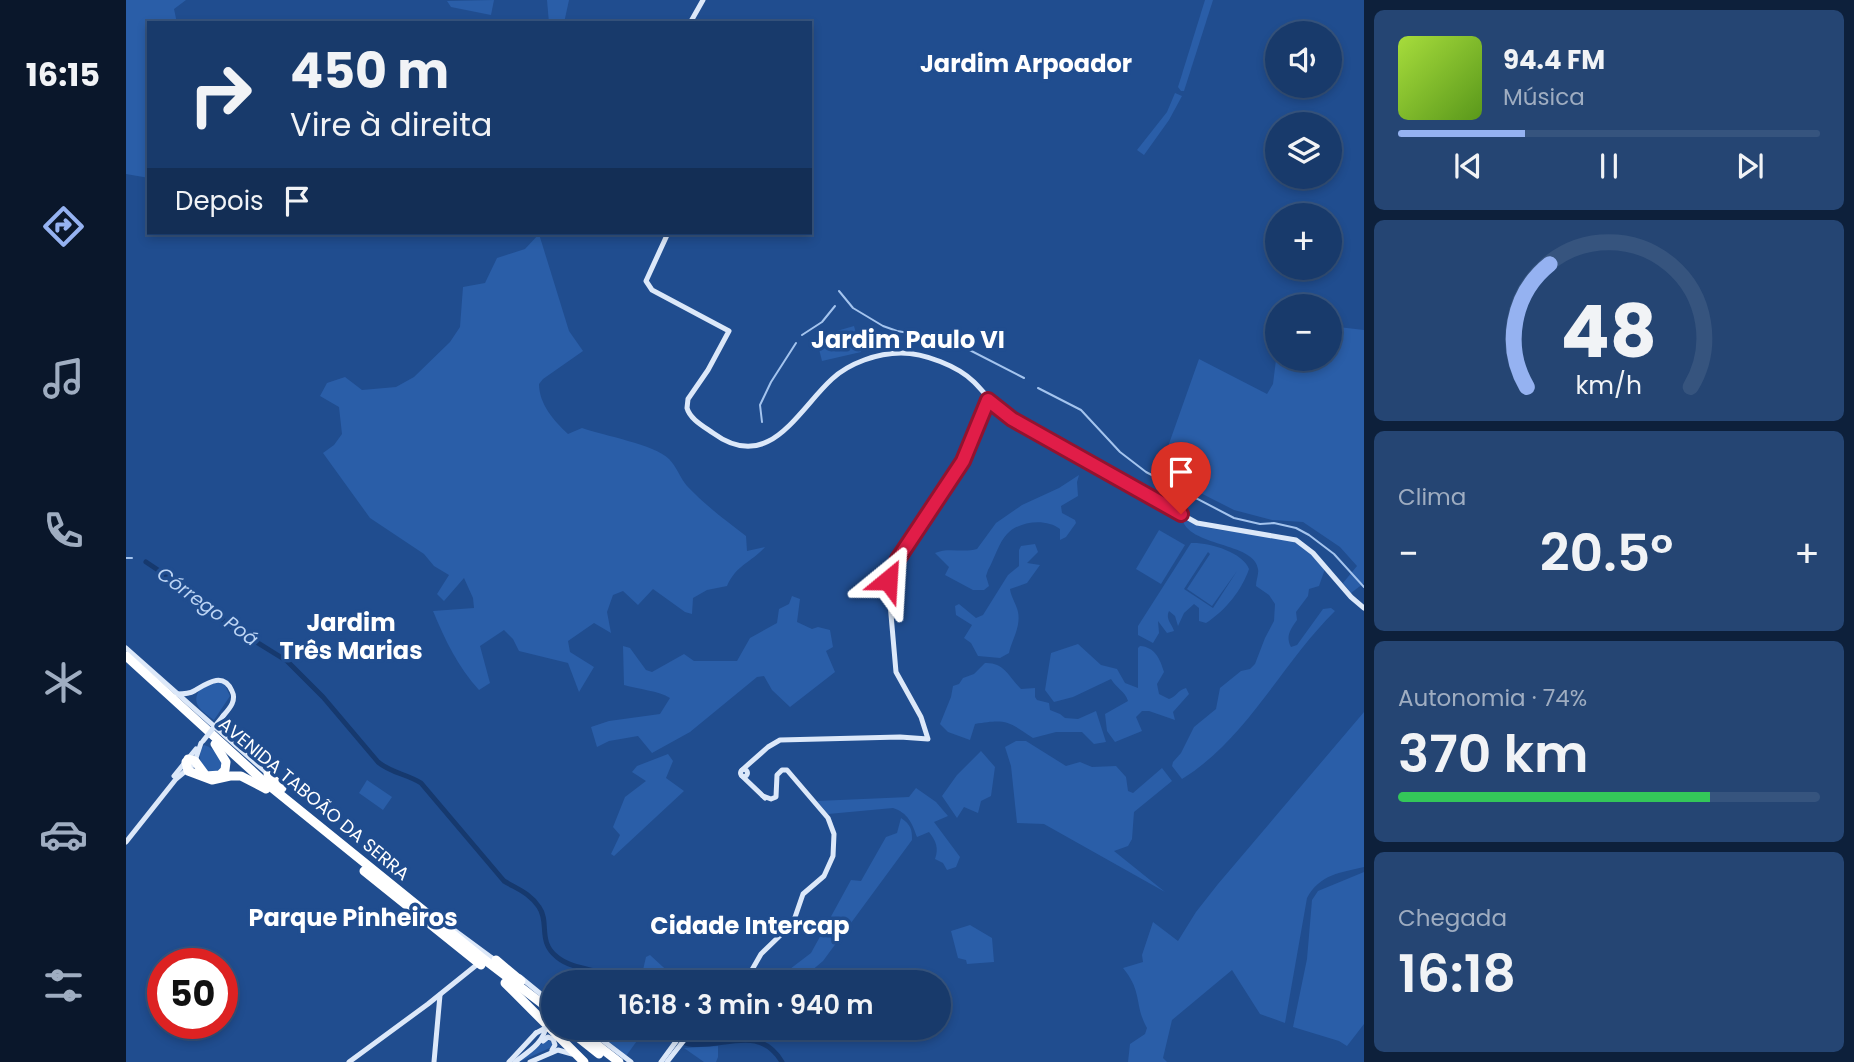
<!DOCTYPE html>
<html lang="pt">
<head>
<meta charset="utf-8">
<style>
  body { margin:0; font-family:Poppins,sans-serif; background:#254573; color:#f1f3f6; height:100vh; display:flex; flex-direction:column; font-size:26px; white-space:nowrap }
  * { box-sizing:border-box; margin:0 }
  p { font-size:23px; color:#9fadc1 }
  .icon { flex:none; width:38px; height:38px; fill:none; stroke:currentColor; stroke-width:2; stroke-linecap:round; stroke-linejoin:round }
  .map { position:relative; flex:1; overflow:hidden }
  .drawer { display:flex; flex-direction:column; gap:10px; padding:10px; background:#0d203b; width:490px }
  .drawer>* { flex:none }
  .banner { position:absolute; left:21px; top:21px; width:665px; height:214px; border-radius:0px; box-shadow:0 4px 10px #0003,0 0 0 2px #36547e; background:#183a6b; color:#f1f3f6; overflow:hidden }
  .buttons { position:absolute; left:1139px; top:21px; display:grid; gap:14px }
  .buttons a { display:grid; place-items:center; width:77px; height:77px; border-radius:50%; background:#183a6b; box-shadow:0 4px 10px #0003,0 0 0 2px #36547e; font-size:35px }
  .speed { position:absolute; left:21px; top:948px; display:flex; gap:14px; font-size:35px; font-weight:700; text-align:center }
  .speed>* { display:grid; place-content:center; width:91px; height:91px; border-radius:50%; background:#183a6b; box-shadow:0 4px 10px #0003,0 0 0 2px #36547e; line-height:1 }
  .speed .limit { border:10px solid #d22; background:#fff; color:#111 }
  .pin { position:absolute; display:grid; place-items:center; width:60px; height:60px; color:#fff; margin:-72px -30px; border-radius:50% 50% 50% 0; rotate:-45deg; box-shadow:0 0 7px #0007 }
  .pin .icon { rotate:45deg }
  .me { position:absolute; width:77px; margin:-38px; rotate:27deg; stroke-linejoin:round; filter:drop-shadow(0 0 5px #0008) }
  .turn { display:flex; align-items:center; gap:24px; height:147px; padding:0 28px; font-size:32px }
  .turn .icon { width:91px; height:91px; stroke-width:2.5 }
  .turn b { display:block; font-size:49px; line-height:60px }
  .then { display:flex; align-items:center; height:66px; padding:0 28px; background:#0003; gap:14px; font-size:26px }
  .big { font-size:52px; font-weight:600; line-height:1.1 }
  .drawer .widget { flex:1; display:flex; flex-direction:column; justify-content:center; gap:10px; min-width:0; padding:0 24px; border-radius:10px; background:#254573 }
  .drawer .dial { align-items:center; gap:0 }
  .dial svg { height:182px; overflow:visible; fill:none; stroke:#36547e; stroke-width:7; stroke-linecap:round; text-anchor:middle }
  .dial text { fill:#f1f3f6; stroke:none }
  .song { display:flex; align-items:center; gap:21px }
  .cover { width:84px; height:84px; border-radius:10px; background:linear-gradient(135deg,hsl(80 70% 55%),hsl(90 70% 35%)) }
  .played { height:7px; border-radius:4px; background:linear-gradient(90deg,#95b2f1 30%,#36547e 30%) }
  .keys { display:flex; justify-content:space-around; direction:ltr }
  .heat { display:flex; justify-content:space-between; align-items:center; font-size:38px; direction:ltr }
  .charge { height:10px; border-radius:5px; background:linear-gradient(90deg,#34c759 74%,#36547e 0) }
  .trip { position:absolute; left:415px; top:970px; width:410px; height:70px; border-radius:35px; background:#183a6b; box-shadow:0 4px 10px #0003,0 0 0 2px #36547e; font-weight:600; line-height:70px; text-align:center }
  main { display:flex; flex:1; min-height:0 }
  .tabs { display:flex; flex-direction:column; width:126px; justify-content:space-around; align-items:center; background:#0a172b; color:#9fadc1 }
  .tabs .icon { width:49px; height:49px }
  .tabs .selected { color:#95b2f1 }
  .tabs b { font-size:32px; color:#f1f3f6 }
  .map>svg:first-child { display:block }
  .green { fill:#2a5ea8; fill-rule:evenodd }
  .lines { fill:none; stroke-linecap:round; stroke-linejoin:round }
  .stream { stroke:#a4c4ee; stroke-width:2 }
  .river { stroke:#16396e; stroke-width:5 }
  .secondary { stroke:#dce8f9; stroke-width:5 }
  .motorway { stroke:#fff; stroke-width:9 }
  .secondary-bridge { stroke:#dce8f9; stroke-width:5 }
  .route-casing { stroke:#92132f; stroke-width:18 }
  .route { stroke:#e11d48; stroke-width:12 }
  .labels { text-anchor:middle; stroke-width:7; stroke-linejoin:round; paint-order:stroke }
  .street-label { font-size:18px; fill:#fff; stroke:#204d8f }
  .water-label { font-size:19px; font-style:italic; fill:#bcd4f4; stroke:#204d8f }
  .district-label { font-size:24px; font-weight:bold; fill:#fff; stroke:#204d8f }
</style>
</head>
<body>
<main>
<nav class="tabs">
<b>16:15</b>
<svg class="icon selected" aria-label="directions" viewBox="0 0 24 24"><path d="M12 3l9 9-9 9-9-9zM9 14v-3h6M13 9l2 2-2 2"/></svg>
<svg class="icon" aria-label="music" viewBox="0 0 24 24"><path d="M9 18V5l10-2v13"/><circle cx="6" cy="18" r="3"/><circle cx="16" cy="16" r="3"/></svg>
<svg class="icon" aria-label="phone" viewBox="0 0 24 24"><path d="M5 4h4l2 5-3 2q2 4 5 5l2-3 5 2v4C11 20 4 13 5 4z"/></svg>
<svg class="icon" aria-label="climate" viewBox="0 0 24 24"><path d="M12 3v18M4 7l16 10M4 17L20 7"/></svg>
<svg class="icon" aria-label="car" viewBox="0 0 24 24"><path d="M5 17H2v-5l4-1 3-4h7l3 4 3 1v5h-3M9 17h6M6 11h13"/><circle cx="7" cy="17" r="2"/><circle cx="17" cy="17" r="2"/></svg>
<svg class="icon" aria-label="filters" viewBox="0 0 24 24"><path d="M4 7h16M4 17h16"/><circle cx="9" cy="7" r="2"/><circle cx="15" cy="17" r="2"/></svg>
</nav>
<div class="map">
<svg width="1238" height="1062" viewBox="0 0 1238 1062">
  <rect width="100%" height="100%" fill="#204d8f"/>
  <!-- green -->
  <g class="green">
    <polygon points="0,0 60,0 48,9 51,23 23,23 23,178 0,174"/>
    <polygon points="368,0 365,15 325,7 321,1"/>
    <polygon points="421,0 443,0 438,23 423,23"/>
    <polygon points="1079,0 1087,0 1058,91 1055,91 1052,87"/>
    <polygon points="1049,93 1056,96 1043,120 1018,155 1011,150 1041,112"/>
    <path d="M 413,234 L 443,331 L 457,351 L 417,379 L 413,384 C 413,404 428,421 442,434 L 456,428 C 478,436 528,444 543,459 C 551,467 554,478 561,486 C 579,505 599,520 620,536 L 621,551 L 639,547 C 625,563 611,564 601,586 L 581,590 L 567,598 L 566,614 L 559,612 L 527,589 L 512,605 L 497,591 L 487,595 L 481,612 L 485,633 L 468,623 L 442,641 L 444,652 L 468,667 L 453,692 L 442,663 L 393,651 L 387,639 L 378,630 L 354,646 L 364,683 L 353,690 C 332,667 319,640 307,611 L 348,608 L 347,598 L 338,578 L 318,601 L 311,594 L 323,575 L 308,566 L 298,554 L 244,518 L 197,453 L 208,445 L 216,434 L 213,407 L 194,396 L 201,383 L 219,377 L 236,390 L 270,387 L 288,377 L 324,342 L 334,327 L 337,287 L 359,283 L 371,258 L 399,249 Z"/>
    <polygon points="728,326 735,352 696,361 690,337"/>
    <polygon points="1204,326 1238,330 1238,583 1225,593 1217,583 1231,566 1214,547 1177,522 1146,520 1108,510 1033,472 1073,359 1141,394 1147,384 1151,352 1152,359 1204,359"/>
    <path d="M 953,475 L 951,482 L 952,496 L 935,506 L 936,513 L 949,520 L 950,523 L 940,537 L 934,540 L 934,529 C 920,518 893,521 881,534 C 873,542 868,560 862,570 L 860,576 L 863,586 L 858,590 L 847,590 L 819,575 L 823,567 L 809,553 C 822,547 837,553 851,549 L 870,523 L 896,505 L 933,488 Z"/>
    <path d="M 1056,518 C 1091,538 1135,527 1170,543 C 1182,548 1191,560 1199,569 L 1193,586 L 1183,589 L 1182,596 L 1170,612 L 1171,620 C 1165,629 1159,636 1165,647 L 1171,645 L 1197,609 L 1205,608 L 1209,611 C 1156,663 1121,739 1056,779 L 1046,766 L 1047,762 L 1055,753 L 1068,727 L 1090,709 L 1094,688 L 1115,671 L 1124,669 L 1129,664 L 1139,638 L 1148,621 L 1149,604 L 1143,595 L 1130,586 C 1130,580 1133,574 1132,569 C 1129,542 1061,547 1056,518 Z"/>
    <polygon points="1033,530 1059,545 1035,584 1010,569"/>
    <path d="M 1065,543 C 1082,542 1117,552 1123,569 C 1116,590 1099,611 1080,623 L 1073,621 L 1073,608 L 1068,604 L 1058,613 L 1052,626 L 1049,616 L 1043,611 C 1039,619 1046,624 1048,631 L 1041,633 L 1032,621 L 1033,633 L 1027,643 L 1012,635 L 1012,626 ZM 1082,552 L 1084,554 L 1061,589 L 1086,606 L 1111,571 L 1087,608 L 1058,589 Z"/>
    <path d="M 909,544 L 912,552 L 901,563 L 914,565 L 901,583 L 884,589 C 885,597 890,603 892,612 C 895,627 886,639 883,653 L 874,658 L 852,656 L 845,643 L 838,638 L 846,625 L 830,615 L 829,606 L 833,604 L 850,618 L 857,615 L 882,575 L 893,566 L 893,550 L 895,546 Z"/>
    <path d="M 666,596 L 674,599 L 671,622 L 686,629 L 692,627 L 704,630 L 707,647 L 700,651 L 709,672 L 664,707 L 646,690 L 638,676 L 631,677 L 564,732 L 526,753 L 512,736 L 483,741 L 471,747 L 465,727 L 483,721 L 534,714 L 544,698 C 533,691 512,689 498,685 L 497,646 L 504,648 L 520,670 L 526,672 L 558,654 L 568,661 L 611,661 L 624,638 L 651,623 L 653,609 L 663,604 Z"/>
    <path d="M 952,644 L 975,665 L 991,669 L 999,683 L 1012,688 L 1012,648 L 1014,646 C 1029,647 1034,659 1038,672 L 1031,684 L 1033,694 L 1043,699 C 1050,697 1052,690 1060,688 L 1063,694 L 1047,712 L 1049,720 L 1023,711 L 1016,711 L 1010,717 L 1016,731 L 989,742 L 981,731 L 979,714 L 1002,701 C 999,691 990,688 985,679 L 947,697 L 928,702 L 919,690 L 925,653 Z"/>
    <path d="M 859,663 C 878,662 883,677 895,689 L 909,688 L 909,697 L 911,700 L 923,703 L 924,710 L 934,714 L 939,718 L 952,719 L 970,711 L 980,742 L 968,744 L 956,732 L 930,732 L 907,738 C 882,721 880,719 849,724 L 844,740 L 822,732 L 814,724 L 825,697 L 827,686 L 833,684 L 837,678 L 848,674 Z"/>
    <path d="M 91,682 L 98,683 L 104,696 L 88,720 C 76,711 64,704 74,689 Z"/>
    <path d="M 1238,712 L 1238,867 C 1214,873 1194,874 1181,898 L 1159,1023 L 1134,1014 L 1106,970 L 1046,1020 L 1037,1058 L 1041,1062 L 1002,1062 L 1004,1044 L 1019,1034 L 1021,1028 C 1008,1005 1017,992 997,968 L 1017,962 L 1016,955 L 1027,922 L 1052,941 L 1070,912 L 1092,884 Z"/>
    <polygon points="890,741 900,741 940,766 954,762 966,767 990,766 1000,777 1002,791 1007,793 1036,768 1046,781 1008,812 1006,839 1002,846 988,851 1039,892 918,824 891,823 885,766 879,747"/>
    <path d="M 78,745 C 87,748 95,755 98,764 L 95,773 L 81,773 C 74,764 71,755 78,745 Z"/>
    <polygon points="855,751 869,767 865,796 855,801 852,813 838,807 831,818 816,796 831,775"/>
    <polygon points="542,754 547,761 540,778 558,791 488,856 485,854 494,835 487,827 499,797 520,781 506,772 511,766"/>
    <polygon points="241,780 266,797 257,810 233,793"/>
    <path d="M 790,788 L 810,802 L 822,816 L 808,822 L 834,857 L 830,867 L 821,870 L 817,863 L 809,859 C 813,848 810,841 803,832 L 791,837 C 786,823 782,813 767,808 L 702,814 L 691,801 L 783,797 Z"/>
    <path d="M 775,818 C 785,825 786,829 786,840 L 697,961 L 672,982 L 647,982 L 685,953 L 725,880 L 735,881 L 760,837 L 771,833 Z"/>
    <polygon points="1238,872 1238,1024 1221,1046 1213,1041 1167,1027 1181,959 1186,900 1192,891"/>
    <polygon points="844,925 866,938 868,962 841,964 840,960 832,958 825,931"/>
    <polygon points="524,955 549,978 551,982 526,982 522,979 523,975 517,970 520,957"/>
    <polygon points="491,1027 521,1027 500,1056 481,1040"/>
    <polygon points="420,1040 424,1041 428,1046 393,1062"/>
    <polygon points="592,1046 592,1057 590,1062 578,1062 558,1048"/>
  </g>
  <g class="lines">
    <!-- stream -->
    <g class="stream">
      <polyline points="713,291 727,308 757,326 771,331 824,340 898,378"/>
      <polyline points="676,335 696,322 709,306"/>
      <polyline points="912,388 955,410 994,452 1020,472 1108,518 1134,524 1148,523 1170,528 1183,535 1208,554 1238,587"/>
      <polyline points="636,422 634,405 645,382 670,343"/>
      <polyline points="0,558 6,558"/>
    </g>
    <!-- river -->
    <g class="river">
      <path d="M 20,562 L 41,576 L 103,625 L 161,661 L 197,697 L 252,762 C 265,773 281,774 295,783 L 378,881 C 391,889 404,893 413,907 C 424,923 411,941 431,957 C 449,972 478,968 498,982"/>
      <path d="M 534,1027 C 542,1035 552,1042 563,1044 C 597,1049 633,1023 656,1062"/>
    </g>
    <!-- secondary -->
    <g class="secondary">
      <polyline points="564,23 577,0"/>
      <path d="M 542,233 L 520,281 L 526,290 L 603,331 L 582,370 L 562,399 L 561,408 C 564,419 577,426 587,433 C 643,474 671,411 706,379 C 723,363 752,353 775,353 C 798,353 832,366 848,382 C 861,395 870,409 886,420 L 1071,523 L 1170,540 L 1187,553 L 1225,597 L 1238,608"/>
      <polyline points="0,648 142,774"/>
      <path d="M 51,694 C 57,694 63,694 68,691 C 80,684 97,671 106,691 C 111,701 103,709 97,716"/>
      <circle cx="618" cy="773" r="3.5"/>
      <polyline points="616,770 642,747 654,740 774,737 802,739 795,717 770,672 762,580 771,559 837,461 862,400"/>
      <polyline points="48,776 70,749"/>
      <polyline points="616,776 639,798"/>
      <polyline points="0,842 50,779 68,764 75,743"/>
      <polyline points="309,916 366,958"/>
      <polyline points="394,977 427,1004"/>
      <polyline points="619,982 635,954 667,923 677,894 698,876 707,856 708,834 702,818 661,770 656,770 651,775 650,797 645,799 637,796"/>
      <polyline points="459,1027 505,1062"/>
      <polyline points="417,1041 422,1037 427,1039 429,1045 426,1050"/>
      <polyline points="223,1062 302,1004 353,963 366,958"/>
      <polyline points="308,1062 314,995"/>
      <polyline points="383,1062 410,1033"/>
      <path d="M 389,1062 C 402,1052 418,1043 420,1026"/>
      <polyline points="404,1062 432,1050 446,1054"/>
      <polyline points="535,1062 554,1036 563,1034"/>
      <polyline points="541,1062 559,1039 582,1027"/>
    </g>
    <!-- motorway -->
    <g class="motorway">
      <polyline points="0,656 135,779 355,957 427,1012"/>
      <polyline points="62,759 69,761 80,776 94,775 99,770 100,762 89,744"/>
      <polyline points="60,762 62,771 86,780 104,776 115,776 140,789"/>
      <polyline points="142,774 156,788"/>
      <polyline points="238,871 355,965"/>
      <polyline points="370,960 395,981"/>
      <polyline points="379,983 458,1062"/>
      <polyline points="439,1027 473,1054"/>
      <polyline points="448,1027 493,1062"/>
    </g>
    <!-- secondary-bridge -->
    <g class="secondary-bridge">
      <polyline points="77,741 97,716"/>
      <polyline points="410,1033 427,1024"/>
    </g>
  </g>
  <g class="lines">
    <!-- route casing -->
    <g class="route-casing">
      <polyline id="route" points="762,580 772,559 837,461 862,400 886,419 1055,514"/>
    </g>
    <!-- route -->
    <use href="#route" class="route"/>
  </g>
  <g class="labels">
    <!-- street labels -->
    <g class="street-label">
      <text transform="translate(188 799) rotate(40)" y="6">AVENIDA TABOÃO DA SERRA</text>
    </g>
    <!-- water labels -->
    <g class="water-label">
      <text transform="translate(82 606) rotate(36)" y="7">Córrego Poá</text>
    </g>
    <!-- district labels -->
    <g class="district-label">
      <text x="900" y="72">Jardim Arpoador</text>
      <text x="782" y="348">Jardim Paulo VI</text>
      <text x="225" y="631">Jardim<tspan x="225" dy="28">Três Marias</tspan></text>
      <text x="227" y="926">Parque Pinheiros</text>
      <text x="624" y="934">Cidade Intercap</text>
    </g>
  </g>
</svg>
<div class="buttons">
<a><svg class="icon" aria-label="sound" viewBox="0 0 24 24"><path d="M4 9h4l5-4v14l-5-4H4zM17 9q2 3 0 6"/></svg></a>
<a><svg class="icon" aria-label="layers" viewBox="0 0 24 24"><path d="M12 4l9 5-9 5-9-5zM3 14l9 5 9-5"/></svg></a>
<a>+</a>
<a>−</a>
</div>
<div class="speed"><div class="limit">50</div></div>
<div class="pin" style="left:1055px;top:514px;background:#d93025"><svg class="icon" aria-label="arrive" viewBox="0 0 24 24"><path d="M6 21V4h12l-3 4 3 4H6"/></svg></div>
<svg class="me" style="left:762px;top:580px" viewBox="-20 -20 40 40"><path d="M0-17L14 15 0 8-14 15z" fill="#e11d48" stroke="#fff" stroke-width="4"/></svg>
<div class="trip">16:18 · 3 min · 940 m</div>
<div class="banner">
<div class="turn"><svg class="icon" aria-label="right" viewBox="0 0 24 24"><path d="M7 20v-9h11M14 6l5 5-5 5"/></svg><div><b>450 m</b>Vire à direita</div></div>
<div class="then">Depois<svg class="icon" aria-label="arrive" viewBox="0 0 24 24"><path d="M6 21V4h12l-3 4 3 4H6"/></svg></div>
</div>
</div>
<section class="drawer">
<div class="widget">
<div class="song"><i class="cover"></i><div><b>94.4 FM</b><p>Música</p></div></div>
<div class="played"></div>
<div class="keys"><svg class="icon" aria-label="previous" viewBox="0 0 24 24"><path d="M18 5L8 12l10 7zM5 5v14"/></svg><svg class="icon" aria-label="pause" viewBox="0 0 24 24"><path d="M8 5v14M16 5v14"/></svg><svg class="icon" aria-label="next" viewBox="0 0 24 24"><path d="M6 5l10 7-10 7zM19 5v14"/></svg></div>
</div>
<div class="widget dial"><svg viewBox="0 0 100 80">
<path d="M14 69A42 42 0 1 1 86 69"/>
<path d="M14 69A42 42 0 0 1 24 15" stroke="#95b2f1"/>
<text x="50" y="56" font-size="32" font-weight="700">48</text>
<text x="50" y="72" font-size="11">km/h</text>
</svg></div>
<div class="widget"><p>Clima</p>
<div class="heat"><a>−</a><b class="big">20.5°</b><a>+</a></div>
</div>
<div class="widget"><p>Autonomia · 74%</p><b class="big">370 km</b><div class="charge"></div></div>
<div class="widget"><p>Chegada</p><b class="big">16:18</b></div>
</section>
</main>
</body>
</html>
